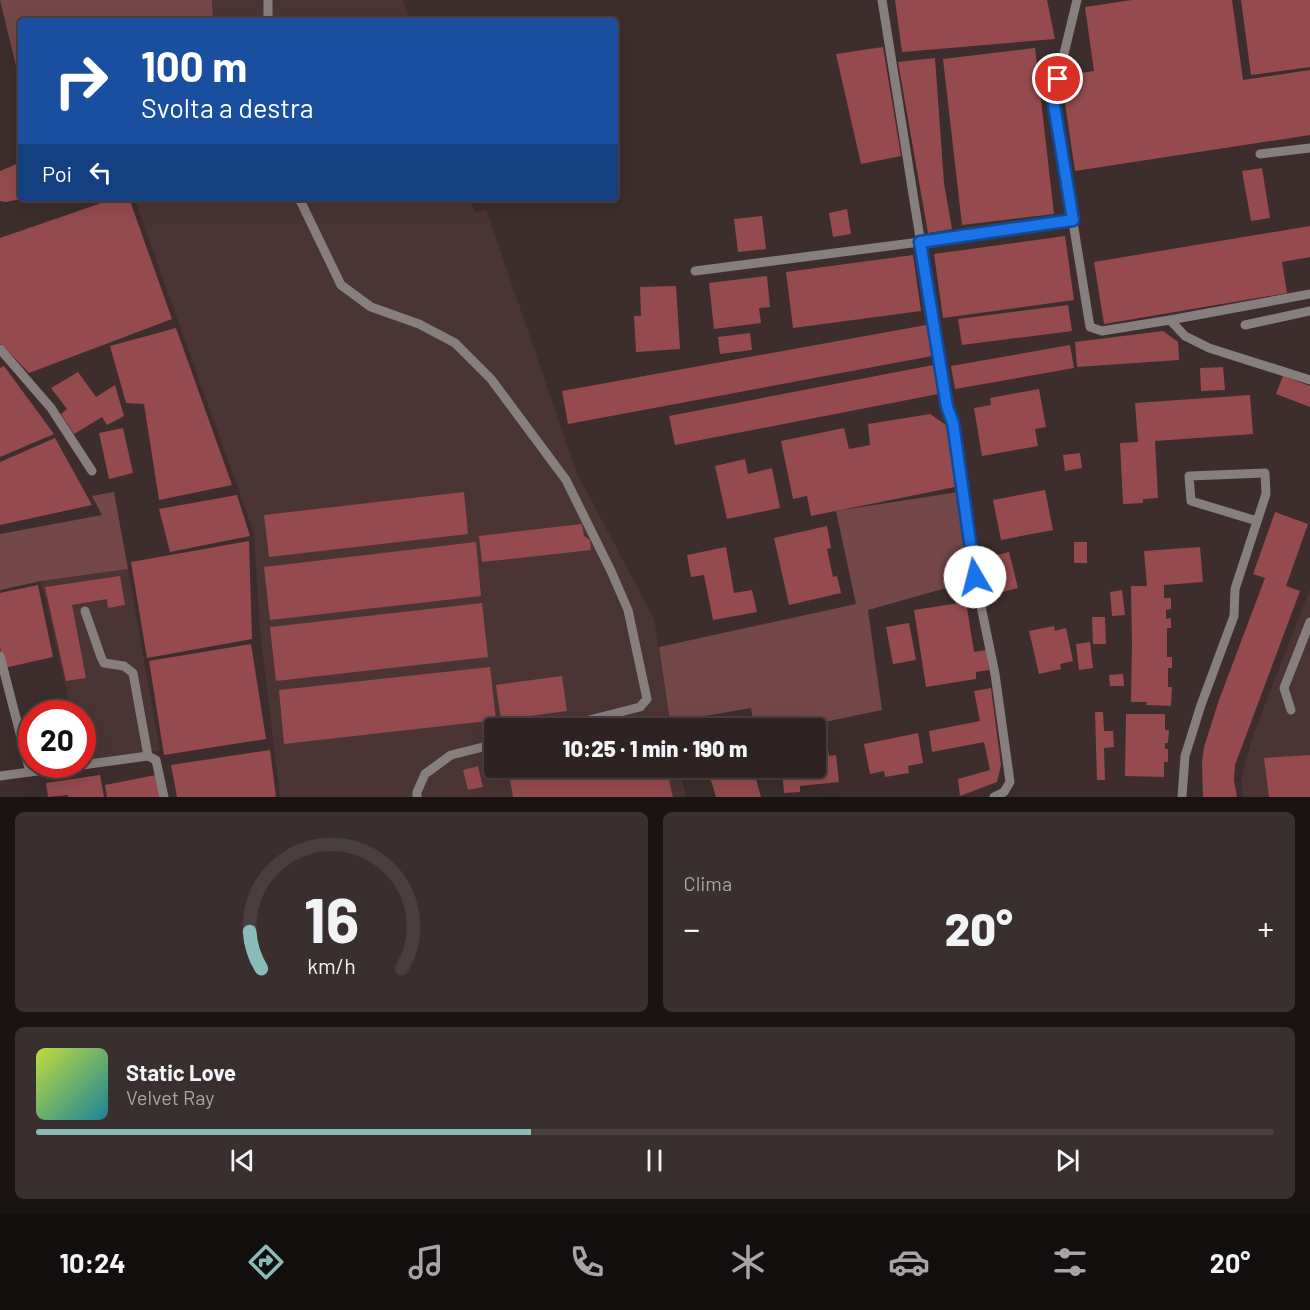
<!DOCTYPE html>
<html lang="it">
<head>
<meta charset="utf-8">
<style>
  body { margin:0; font-family:Barlow,sans-serif; background:#3a2f2f; color:#f1f3f6; height:100vh; display:flex; flex-direction:column; font-size:22px; white-space:nowrap }
  * { box-sizing:border-box; margin:0 }
  p { font-size:20px; color:#a7a4a5 }
  .icon { flex:none; width:33px; height:33px; fill:none; stroke:currentColor; stroke-width:2; stroke-linecap:round; stroke-linejoin:round }
  .map { position:relative; height:797px; overflow:hidden }
  .panel { display:flex; flex-direction:column; gap:15px; padding:15px; background:#191313; flex:1 }
  .panel>* { flex:none }
  .hud { position:absolute; left:18px; top:18px; width:600px; height:183px; border-radius:6px; box-shadow:0 6px 24px #0002,0 0 0 2px #493f40; background:#1a4fa0; color:#fff; overflow:hidden }
  .speed { position:absolute; left:18px; top:700px; display:flex; gap:12px; font-size:30px; font-weight:700; text-align:center }
  .speed>* { display:grid; place-content:center; width:78px; height:78px; border-radius:50%; background:#2e2222; box-shadow:0 6px 24px #0002,0 0 0 2px #493f40; line-height:1 }
  .speed .limit { border:9px solid #d22; background:#fff; color:#111 }
  .pin { position:absolute; display:grid; place-items:center; width:51px; height:51px; color:#fff; margin:-26px; border:3px solid #fff; border-radius:50%; box-shadow:0 2px 6px #0007 }
  .me { position:absolute; width:66px; margin:-33px; rotate:352deg; stroke-linejoin:round; filter:drop-shadow(0 0 4px #0008) }
  .turn { display:flex; align-items:center; gap:21px; height:126px; padding:0 24px; font-size:27px }
  .turn .icon { width:78px; height:78px; stroke-width:2.5 }
  .turn b { display:block; font-size:42px; line-height:51px }
  .then { display:flex; align-items:center; height:57px; padding:0 24px; background:#0003; gap:12px; font-size:22px }
  .big { font-size:45px; font-weight:800; line-height:1.1 }
  .panel .card { flex:1; display:flex; flex-direction:column; justify-content:center; gap:9px; min-width:0; padding:0 21px; border-radius:9px; background:#3a2f2f }
  .panel .dial { align-items:center; gap:0 }
  .dial svg { height:156px; overflow:visible; fill:none; stroke:#493f40; stroke-width:7; stroke-linecap:round; text-anchor:middle }
  .dial text { fill:#f1f3f6; stroke:none }
  .song { display:flex; align-items:center; gap:18px }
  .cover { width:72px; height:72px; border-radius:9px; background:linear-gradient(135deg,hsl(70 70% 55%),hsl(190 70% 35%)) }
  .played { height:6px; border-radius:3px; background:linear-gradient(90deg,#8bbbb9 40%,#493f40 40%) }
  .keys { display:flex; justify-content:space-around; direction:ltr }
  .heat { display:flex; justify-content:space-between; align-items:center; font-size:33px; direction:ltr }
  .panel .tiles { flex:1; display:grid; gap:15px; grid-template-columns:1fr 1fr }
  .card:last-child { grid-column:span 2 }
  .trip { position:absolute; left:484px; top:718px; width:342px; height:60px; border-radius:6px; background:#2e2222; box-shadow:0 6px 24px #0002,0 0 0 2px #493f40; font-weight:800; line-height:60px; text-align:center }
  .tab-bar { display:flex; height:96px; justify-content:space-around; align-items:center; background:#120e0e; color:#a7a4a5 }
  .tab-bar .icon { width:42px; height:42px }
  .tab-bar .on { color:#8bbbb9 }
  .tab-bar b { font-size:27px; color:#f1f3f6 }
  .map>svg:first-child { display:block }
  .built { fill:#4b3434 }
  .green { fill:#744848 }
  .building { fill:#954b4d }
  .lines { fill:none; stroke-linecap:round; stroke-linejoin:round }
  .service { stroke:#877e7e; stroke-width:9 }
  .route-casing { stroke:#114b97; stroke-width:15 }
  .route { stroke:#1a73e8; stroke-width:10 }
</style>
</head>
<body>
<div class="map">
<svg width="1310" height="797" viewBox="0 0 1310 797">
  <rect width="100%" height="100%" fill="#3d2d2d"/>
  <!-- built -->
  <g class="built">
    <polygon points="212,0 403,0 410,21 213,21"/>
    <polygon points="134,198 470,198 475,213 486,209 576,471 654,619 671,729 495,729 495,768 679,768 686,797 280,797 260,631 254,533"/>
    <polygon points="128,569 160,751 83,759 82,714 72,714 41,581"/>
    <polygon points="1310,589 1310,797 1243,797 1241,781 1252,738"/>
  </g>
  <!-- green -->
  <g class="green">
    <polygon points="0,0 212,0 213,21 21,21 21,87"/>
    <polygon points="114,492 128,569 41,581 0,590 0,534 102,515 92,496"/>
    <polygon points="958,492 971,581 868,610 882,710 791,729 755,729 751,708 670,722 659,647 856,604 836,511"/>
  </g>
  <!-- building -->
  <g class="building">
    <polygon points="895,0 1047,0 1055,39 902,52"/>
    <polygon points="1132,0 1232,0 1243,80 1310,70 1310,135 1075,171 1061,76 1094,71 1085,7"/>
    <polygon points="1241,0 1310,0 1310,67 1251,75"/>
    <polygon points="883,47 901,156 861,164 836,54"/>
    <polygon points="1035,48 1054,214 962,225 943,59"/>
    <polygon points="935,58 944,183 952,229 928,233 898,62"/>
    <polygon points="21,162 21,199 6,202 0,201 0,171"/>
    <polygon points="1262,168 1270,218 1251,221 1242,171"/>
    <polygon points="116,198 129,198 172,319 29,373 0,343 0,238"/>
    <polygon points="847,209 851,234 833,237 829,213"/>
    <polygon points="762,216 766,249 738,252 734,219"/>
    <polygon points="1310,226 1310,257 1282,262 1287,293 1104,324 1094,262"/>
    <polygon points="1065,236 1074,300 943,318 934,254"/>
    <polygon points="913,255 921,311 793,328 786,272"/>
    <polygon points="767,276 770,307 759,308 761,323 714,329 709,283"/>
    <polygon points="676,286 680,349 636,352 634,316 641,316 640,287"/>
    <polygon points="1068,305 1072,331 962,345 958,319"/>
    <polygon points="926,325 932,356 568,424 562,391"/>
    <polygon points="176,328 232,485 159,500 144,404 126,403 110,346"/>
    <polygon points="1163,331 1178,342 1179,360 1077,367 1075,342"/>
    <polygon points="750,333 752,350 720,354 718,337"/>
    <polygon points="1070,345 1074,368 955,389 951,366"/>
    <polygon points="933,365 938,394 675,445 669,416"/>
    <polygon points="4,366 54,434 0,457 0,368"/>
    <polygon points="1223,367 1225,390 1201,391 1200,368"/>
    <polygon points="78,372 96,397 115,385 124,416 107,425 102,417 74,434 61,414 67,409 51,388"/>
    <polygon points="1283,376 1310,386 1310,407 1276,394"/>
    <polygon points="1039,389 1046,427 1035,429 1038,446 982,456 974,408 991,405 990,398"/>
    <polygon points="1250,395 1253,434 1155,441 1158,498 1143,499 1143,503 1123,504 1120,443 1138,442 1135,403"/>
    <polygon points="930,414 949,427 955,487 811,516 807,496 793,499 781,441 844,428 849,449 870,445 868,424"/>
    <polygon points="123,428 133,473 109,479 99,433"/>
    <polygon points="55,438 92,505 0,525 0,462"/>
    <polygon points="1080,453 1082,468 1065,471 1063,455"/>
    <polygon points="745,459 748,474 772,468 780,508 727,519 715,466"/>
    <polygon points="1045,490 1053,530 1001,540 993,500"/>
    <polygon points="464,492 468,534 269,557 264,515"/>
    <polygon points="237,495 250,536 170,552 159,509"/>
    <polygon points="1275,512 1308,524 1286,586 1300,591 1235,765 1234,780 1237,797 1203,797 1202,762 1204,747 1219,700 1265,578 1253,574"/>
    <polygon points="582,524 584,536 590,540 591,550 482,562 479,536"/>
    <polygon points="827,526 831,548 827,549 833,577 837,576 841,593 789,605 774,538"/>
    <polygon points="249,541 252,639 147,658 131,562"/>
    <polygon points="476,542 481,596 270,620 264,567"/>
    <rect x="1074" y="542" width="13" height="21"/>
    <polygon points="726,547 734,593 752,590 757,612 713,620 704,575 691,577 687,555"/>
    <polygon points="1200,547 1203,582 1164,585 1164,598 1171,598 1171,609 1166,610 1166,619 1171,618 1171,628 1167,628 1167,657 1172,657 1172,668 1168,668 1168,687 1172,687 1171,706 1146,705 1147,702 1131,702 1132,642 1131,586 1147,586 1144,551"/>
    <polygon points="1009,552 1018,588 991,595 982,559"/>
    <polygon points="120,576 125,605 108,608 107,599 72,605 86,678 66,681 45,587"/>
    <polygon points="38,585 53,657 4,668 0,647 0,593"/>
    <polygon points="1122,590 1125,615 1112,616 1110,592"/>
    <polygon points="966,602 974,652 986,650 989,670 976,672 976,679 926,687 914,610"/>
    <polygon points="482,603 488,657 276,681 270,627"/>
    <polygon points="1092,617 1105,617 1106,644 1093,644"/>
    <polygon points="909,623 916,660 893,664 886,627"/>
    <polygon points="1054,626 1055,631 1066,628 1073,661 1060,664 1061,669 1039,674 1029,631"/>
    <polygon points="1090,642 1093,668 1079,670 1076,644"/>
    <polygon points="251,644 266,739 164,755 149,661"/>
    <polygon points="490,667 496,720 284,744 279,690"/>
    <polygon points="1123,674 1124,686 1110,686 1109,675"/>
    <polygon points="562,676 567,711 501,720 496,685"/>
    <polygon points="991,688 1001,765 997,782 960,796 958,779 990,770 984,742 932,752 929,731 980,721 974,691"/>
    <polygon points="1095,712 1103,712 1104,731 1113,731 1114,747 1104,748 1105,780 1097,780"/>
    <polygon points="1126,714 1165,714 1165,730 1169,730 1168,743 1165,743 1165,749 1168,749 1168,762 1164,762 1164,777 1125,776"/>
    <polygon points="736,716 740,729 697,729"/>
    <polygon points="639,723 650,729 618,729 618,728"/>
    <polygon points="918,733 923,763 908,766 909,773 885,777 884,771 870,774 864,744"/>
    <polygon points="827,741 829,756 836,755 839,782 800,786 800,792 784,793 782,768 816,768 816,742"/>
    <polygon points="270,750 276,797 177,797 171,765"/>
    <polygon points="1310,755 1310,797 1269,797 1264,758"/>
    <polygon points="478,766 483,787 468,790 463,770"/>
    <polygon points="508,768 666,768 673,797 513,797"/>
    <polygon points="696,768 725,768 699,777"/>
    <polygon points="744,768 753,768 761,797 716,797 710,777"/>
    <polygon points="100,775 104,797 68,797 68,795 48,797 46,783"/>
    <polygon points="156,775 160,797 107,797 105,785"/>
  </g>
  <g class="lines">
    <!-- service -->
    <g class="service">
      <polyline points="882,0 947,407 953,423 975,577 995,674 1010,782 1004,792 994,797"/>
      <polyline points="1077,0 1053,99 1090,327 1102,331 1170,320 1310,294"/>
      <polyline points="268,21 268,0"/>
      <polyline points="1260,154 1310,148"/>
      <polyline points="299,198 341,285 371,307 419,324 455,343 491,379 566,480 611,571 628,610 647,699 640,707 554,729"/>
      <polyline points="695,271 920,242 1073,220"/>
      <polyline points="1170,320 1185,336 1209,348 1310,380"/>
      <polyline points="1245,325 1310,311"/>
      <polyline points="0,349 51,408 92,471"/>
      <polyline points="85,611 101,657 104,663 124,666 133,673 148,756"/>
      <polyline points="0,656 30,772"/>
      <polyline points="1291,710 1284,688 1310,622"/>
      <polyline points="82,765 148,756 156,760 164,797"/>
      <polyline points="0,776 81,765"/>
      <polyline points="417,797 417,792 425,774 451,755 495,744"/>
      <polyline points="1182,797 1185,756 1201,705 1234,616 1235,589 1266,494 1265,473 1189,476 1191,501 1257,521"/>
    </g>
  </g>
  <g class="lines">
    <!-- route casing -->
    <g class="route-casing">
      <polyline id="route" points="975,577 953,423 947,407 920,242 1073,220 1053,99 1058,79"/>
    </g>
    <!-- route -->
    <use href="#route" class="route"/>
  </g>
</svg>
<div class="speed"><div class="limit">20</div></div>
<div class="pin" style="left:1058px;top:79px;background:#d93025"><svg class="icon" aria-label="arrive" viewBox="0 0 24 24"><path d="M6 21V4h12l-3 4 3 4H6"/></svg></div>
<svg class="me" style="left:975px;top:577px" viewBox="-20 -20 40 40"><circle r="19" fill="#fff"/><path d="M0-13L10 11 0 6-10 11z" fill="#1a73e8"/></svg>
<div class="trip">10:25 · 1 min · 190 m</div>
<div class="hud">
<div class="turn"><svg class="icon" aria-label="right" viewBox="0 0 24 24"><path d="M7 20v-9h11M14 6l5 5-5 5"/></svg><div><b>100 m</b>Svolta a destra</div></div>
<div class="then">Poi<svg class="icon" aria-label="left" viewBox="0 0 24 24"><path d="M17 20v-9H6M10 6l-5 5 5 5"/></svg></div>
</div>
</div>
<section class="panel">
<div class="tiles">
<div class="card dial"><svg viewBox="0 0 100 80">
<path d="M14 69A42 42 0 1 1 86 69"/>
<path d="M14 69A42 42 0 0 1 8 50" stroke="#8bbbb9"/>
<text x="50" y="56" font-size="32" font-weight="700">16</text>
<text x="50" y="72" font-size="11">km/h</text>
</svg></div>
<div class="card"><p>Clima</p>
<div class="heat"><a>−</a><b class="big">20°</b><a>+</a></div>
</div>
<div class="card">
<div class="song"><i class="cover"></i><div><b>Static Love</b><p>Velvet Ray</p></div></div>
<div class="played"></div>
<div class="keys"><svg class="icon" aria-label="previous" viewBox="0 0 24 24"><path d="M18 5L8 12l10 7zM5 5v14"/></svg><svg class="icon" aria-label="pause" viewBox="0 0 24 24"><path d="M8 5v14M16 5v14"/></svg><svg class="icon" aria-label="next" viewBox="0 0 24 24"><path d="M6 5l10 7-10 7zM19 5v14"/></svg></div>
</div>
</div>
</section>
<nav class="tab-bar">
<b>10:24</b>
<svg class="icon on" aria-label="directions" viewBox="0 0 24 24"><path d="M12 3l9 9-9 9-9-9zM9 14v-3h6M13 9l2 2-2 2"/></svg>
<svg class="icon" aria-label="music" viewBox="0 0 24 24"><path d="M9 18V5l10-2v13"/><circle cx="6" cy="18" r="3"/><circle cx="16" cy="16" r="3"/></svg>
<svg class="icon" aria-label="phone" viewBox="0 0 24 24"><path d="M5 4h4l2 5-3 2q2 4 5 5l2-3 5 2v4C11 20 4 13 5 4z"/></svg>
<svg class="icon" aria-label="climate" viewBox="0 0 24 24"><path d="M12 3v18M4 7l16 10M4 17L20 7"/></svg>
<svg class="icon" aria-label="car" viewBox="0 0 24 24"><path d="M5 17H2v-5l4-1 3-4h7l3 4 3 1v5h-3M9 17h6M6 11h13"/><circle cx="7" cy="17" r="2"/><circle cx="17" cy="17" r="2"/></svg>
<svg class="icon" aria-label="filters" viewBox="0 0 24 24"><path d="M4 7h16M4 17h16"/><circle cx="9" cy="7" r="2"/><circle cx="15" cy="17" r="2"/></svg>
<b>20°</b>
</nav>
</body>
</html>
